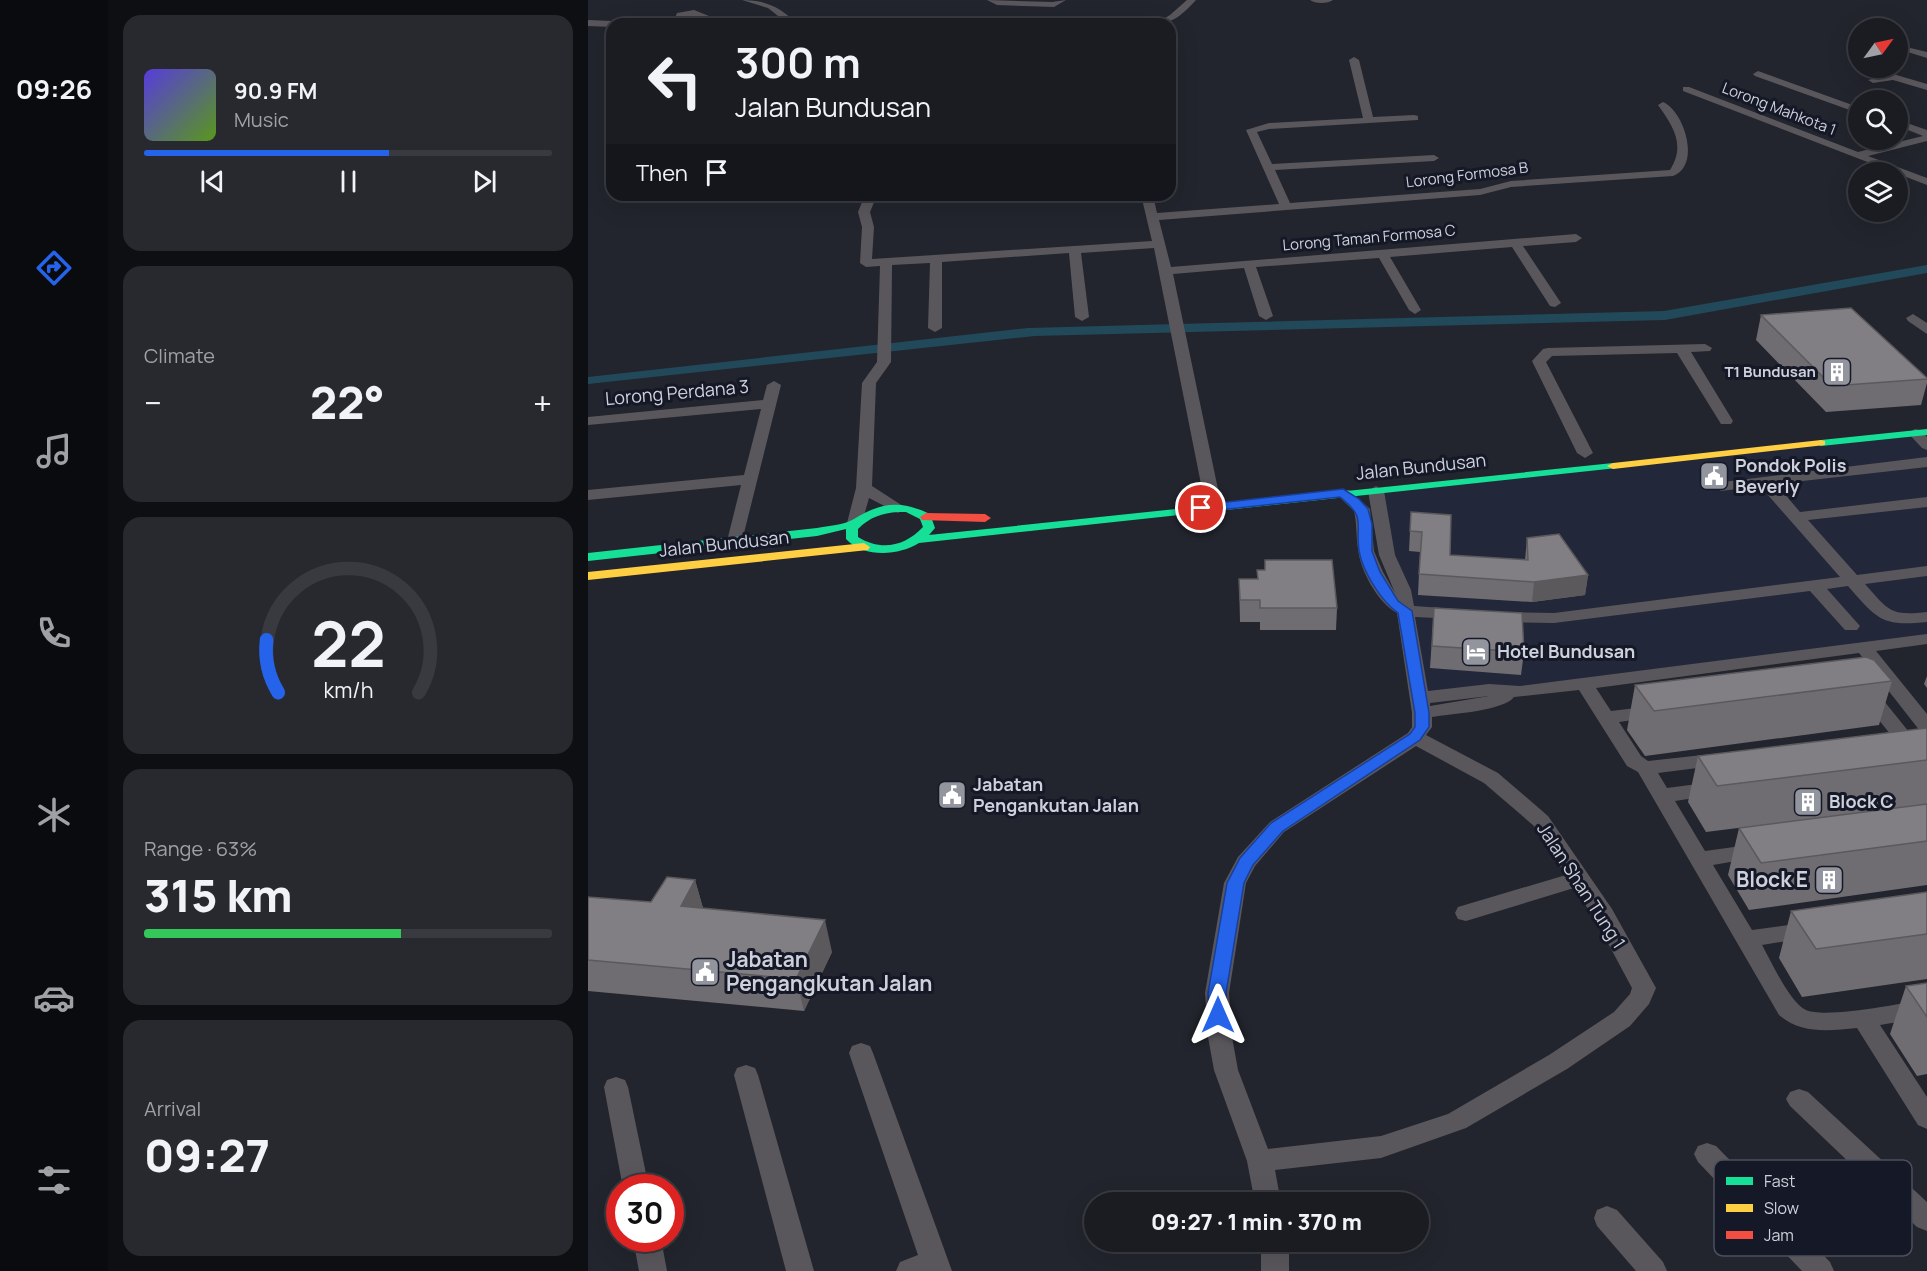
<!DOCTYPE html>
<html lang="en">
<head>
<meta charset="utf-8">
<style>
  body { margin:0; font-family:Manrope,sans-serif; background:#27292f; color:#f1f3f6; height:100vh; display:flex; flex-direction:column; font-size:22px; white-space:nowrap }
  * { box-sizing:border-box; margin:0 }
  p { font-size:20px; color:#9fa1a5 }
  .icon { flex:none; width:33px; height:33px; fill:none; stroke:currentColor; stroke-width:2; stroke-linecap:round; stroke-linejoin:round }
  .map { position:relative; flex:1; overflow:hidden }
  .panel { display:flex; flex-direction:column; gap:15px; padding:15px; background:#0e0f13; width:480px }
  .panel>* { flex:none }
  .banner { position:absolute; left:18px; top:18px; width:570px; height:183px; border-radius:18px; box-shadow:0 6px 24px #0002,0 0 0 2px #383a40; background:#1a1c22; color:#f1f3f6; overflow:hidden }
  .needle { width:39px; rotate:57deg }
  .fabs { position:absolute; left:1260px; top:18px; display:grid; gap:12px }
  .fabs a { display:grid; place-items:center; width:60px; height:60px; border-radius:50%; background:#1a1c22; box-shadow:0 6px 24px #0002,0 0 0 2px #383a40; font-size:30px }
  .speed { position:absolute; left:18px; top:1174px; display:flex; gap:12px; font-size:30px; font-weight:700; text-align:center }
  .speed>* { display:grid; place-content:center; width:78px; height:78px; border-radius:50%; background:#1a1c22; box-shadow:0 6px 24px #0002,0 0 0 2px #383a40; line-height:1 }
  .speed .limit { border:9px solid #d22; background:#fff; color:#111 }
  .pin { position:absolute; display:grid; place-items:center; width:51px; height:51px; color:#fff; margin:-26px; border:3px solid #fff; border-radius:50%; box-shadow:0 2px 6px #0007 }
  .me { position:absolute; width:66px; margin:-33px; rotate:0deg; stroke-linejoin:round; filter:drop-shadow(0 0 4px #0008) }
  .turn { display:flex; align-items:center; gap:21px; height:126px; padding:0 30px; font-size:27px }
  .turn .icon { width:78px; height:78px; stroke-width:2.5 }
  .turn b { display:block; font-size:42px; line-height:51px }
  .then { display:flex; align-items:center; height:57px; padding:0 30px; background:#0003; gap:12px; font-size:22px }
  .big { font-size:45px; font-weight:800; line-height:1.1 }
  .panel .widget { flex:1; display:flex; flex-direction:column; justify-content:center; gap:9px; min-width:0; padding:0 21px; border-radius:18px; background:#27292f }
  .panel .dial { align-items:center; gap:0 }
  .dial svg { height:156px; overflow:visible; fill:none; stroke:#383a40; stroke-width:7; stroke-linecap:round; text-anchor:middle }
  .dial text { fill:#f1f3f6; stroke:none }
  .song { display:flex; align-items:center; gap:18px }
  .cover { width:72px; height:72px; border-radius:9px; background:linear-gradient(135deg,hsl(250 70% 55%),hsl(90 70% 35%)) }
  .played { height:6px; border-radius:3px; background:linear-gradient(90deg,#2563eb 60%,#383a40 60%) }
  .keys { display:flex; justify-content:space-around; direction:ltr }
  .heat { display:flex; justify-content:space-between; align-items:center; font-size:33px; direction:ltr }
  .charge { height:9px; border-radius:4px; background:linear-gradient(90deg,#34c759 63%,#383a40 0) }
  .trip { position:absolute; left:496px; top:1192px; width:345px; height:60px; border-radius:30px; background:#1a1c22; box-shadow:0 6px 24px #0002,0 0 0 2px #383a40; font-weight:800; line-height:60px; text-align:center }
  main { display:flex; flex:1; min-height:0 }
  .tab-bar { display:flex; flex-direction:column; width:108px; justify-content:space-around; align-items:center; background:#0a0b0e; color:#9fa1a5 }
  .tab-bar .icon { width:42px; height:42px }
  .tab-bar .current { color:#2563eb }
  .tab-bar b { font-size:27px; color:#f1f3f6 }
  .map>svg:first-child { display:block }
  .built { fill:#222739 }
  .water { fill:#21495a }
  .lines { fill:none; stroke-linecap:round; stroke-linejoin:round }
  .street { fill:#5a575c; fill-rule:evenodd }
  .fast { fill:#16e098; fill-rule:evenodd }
  .slow { fill:#ffcf43; fill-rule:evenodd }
  .jam { fill:#f24e42; fill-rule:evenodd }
  .wall { fill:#706d72 }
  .shaded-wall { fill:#5b595c }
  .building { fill:#827f84; stroke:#5b595c; stroke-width:1.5 }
  .route { fill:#2563eb; stroke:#184099; stroke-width:1.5 }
  .labels { text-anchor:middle; stroke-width:6; stroke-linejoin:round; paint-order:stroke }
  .far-street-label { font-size:15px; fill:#ced1db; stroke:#151827 }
  .far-poi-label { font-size:15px; font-weight:bold; fill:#ced1db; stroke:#151827; text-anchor:end }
  .street-label { font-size:18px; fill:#ced1db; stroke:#151827 }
  .poi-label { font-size:18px; font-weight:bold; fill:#ced1db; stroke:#151827; text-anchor:start }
  .near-poi-label { font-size:21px; font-weight:bold; fill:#ced1db; stroke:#151827; text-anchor:end }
  .key { fill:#151827; stroke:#4c505d; stroke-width:1.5 }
  .key-label { font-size:16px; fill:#ced1db }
</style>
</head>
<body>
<main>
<nav class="tab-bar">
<b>09:26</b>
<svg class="icon current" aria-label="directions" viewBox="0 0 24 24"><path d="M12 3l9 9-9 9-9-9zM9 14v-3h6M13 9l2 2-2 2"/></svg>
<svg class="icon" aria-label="music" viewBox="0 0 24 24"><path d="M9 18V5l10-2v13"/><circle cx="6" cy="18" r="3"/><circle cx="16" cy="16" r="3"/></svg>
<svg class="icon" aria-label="phone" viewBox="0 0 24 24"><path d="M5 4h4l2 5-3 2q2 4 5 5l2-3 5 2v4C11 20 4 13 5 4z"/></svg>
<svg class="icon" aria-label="climate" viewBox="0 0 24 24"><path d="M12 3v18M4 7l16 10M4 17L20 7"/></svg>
<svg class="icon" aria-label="car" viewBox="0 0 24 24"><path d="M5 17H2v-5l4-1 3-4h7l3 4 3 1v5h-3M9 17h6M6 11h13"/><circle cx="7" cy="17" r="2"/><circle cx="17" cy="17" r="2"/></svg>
<svg class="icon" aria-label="filters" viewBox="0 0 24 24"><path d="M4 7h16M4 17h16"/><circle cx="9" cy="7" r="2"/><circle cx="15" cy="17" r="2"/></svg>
</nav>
<section class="panel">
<div class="widget">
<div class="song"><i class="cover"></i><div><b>90.9 FM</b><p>Music</p></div></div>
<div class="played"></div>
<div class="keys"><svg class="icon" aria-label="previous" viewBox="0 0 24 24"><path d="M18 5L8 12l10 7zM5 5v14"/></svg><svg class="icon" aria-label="pause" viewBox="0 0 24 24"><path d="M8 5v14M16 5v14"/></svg><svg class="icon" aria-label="next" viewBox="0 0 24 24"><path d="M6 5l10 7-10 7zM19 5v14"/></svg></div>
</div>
<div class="widget"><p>Climate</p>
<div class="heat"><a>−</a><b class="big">22°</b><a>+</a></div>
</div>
<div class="widget dial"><svg viewBox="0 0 100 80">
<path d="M14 69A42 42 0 1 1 86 69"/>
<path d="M14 69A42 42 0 0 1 8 42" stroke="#2563eb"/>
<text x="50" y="56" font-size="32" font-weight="700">22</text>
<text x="50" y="72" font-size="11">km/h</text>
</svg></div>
<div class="widget"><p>Range · 63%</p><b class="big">315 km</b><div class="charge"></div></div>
<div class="widget"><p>Arrival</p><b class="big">09:27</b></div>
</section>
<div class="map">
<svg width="1339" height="1271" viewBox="0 0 1339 1271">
  <rect width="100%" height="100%" fill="#22252d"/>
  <!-- built -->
  <polygon class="built" points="1339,431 1339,639 840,704 788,491"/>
  <!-- water -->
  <polygon class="water" points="1339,265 1339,273 1077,320 447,336 0,384 0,377 440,328 1076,311"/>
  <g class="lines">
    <!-- street -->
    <g class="street">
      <path d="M 154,0 C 177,0 193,7 209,24 L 200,24 L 180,8 Z"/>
      <polygon points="399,0 464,2 478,0 466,7 409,5"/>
      <path d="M 599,0 L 608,0 C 596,13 585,24 567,24 L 582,15 Z"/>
      <path d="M 722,0 L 745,0 C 740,4 727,4 722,0 Z"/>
      <polygon points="106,10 121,16 117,19 106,16 96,17 103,24 41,24 45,21 91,22 87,18 89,13"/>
      <polygon points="0,20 24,21 28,24 24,24 24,27 0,26"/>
      <polygon points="1310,45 1339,52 1339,58 1310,49"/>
      <path d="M 766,57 L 771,60 L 785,117 L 826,115 L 830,116 L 830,120 L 681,129 L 669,132 L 684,164 L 846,155 L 851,158 L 846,161 L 687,170 L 702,203 L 892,189 L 923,181 L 1082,170 C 1098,145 1085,126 1070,105 L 1075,102 C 1097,112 1113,166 1085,176 L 923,187 L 892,195 L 571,220 L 583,267 L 988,234 L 994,238 L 988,242 L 935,246 L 973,303 L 967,307 L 962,306 L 924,247 L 802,257 L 833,310 L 827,314 L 821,310 L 791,258 L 668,267 L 685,316 L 678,320 L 671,316 L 656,268 L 585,274 L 631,494 L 623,499 L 615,494 L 566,248 L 493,253 L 501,317 L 494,321 L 487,317 L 481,253 L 354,262 L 354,328 L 347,332 L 340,328 L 342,263 L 304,265 L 303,362 L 288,383 L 284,486 L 318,508 L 310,513 L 281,498 L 273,526 L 261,526 L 259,523 L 268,488 L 274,383 L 289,362 L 292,266 L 278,267 L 272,263 L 274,227 L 270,212 L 277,195 L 289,195 L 282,212 L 286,227 L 284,259 L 564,241 L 553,195 L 565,195 L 569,213 L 691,204 L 658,130 L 681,123 L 775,118 L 761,60 Z"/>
      <polygon points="1170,71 1270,107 1270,113 1167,76 1165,74"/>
      <polygon points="1305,74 1339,84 1339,90 1305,80 1285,83 1280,80"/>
      <polygon points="1095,87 1101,87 1270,152 1335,136 1310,126 1310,120 1339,130 1339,141 1280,156 1339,178 1339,185 1095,91"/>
      <polygon points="1325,314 1339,323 1339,334 1320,321 1318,318"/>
      <polygon points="1117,344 1124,348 1122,351 1103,352 1145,421 1143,424 1133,424 1089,353 964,356 958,362 1005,453 997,458 989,453 944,361 955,349 960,348"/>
      <polygon points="186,381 193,385 153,545 147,546 139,541 153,485 0,500 0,490 156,475 173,409 0,425 0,417 175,400 179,385"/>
      <polygon points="1327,429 1332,430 1339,437 1339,450 1334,448 1320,433"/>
      <path d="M 1339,457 L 1339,467 L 1188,484 L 1212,512 L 1339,497 L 1339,507 L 1220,520 L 1269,575 L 1339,566 L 1339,576 L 1277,584 C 1301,611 1302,616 1339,612 L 1339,622 C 1294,627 1289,619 1260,586 L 1239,589 L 1272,626 L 1269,630 L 1257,630 L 1222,591 L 966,623 L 912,622 L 906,621 L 903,617 L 906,613 L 912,612 L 966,613 L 1252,577 L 1172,486 L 1133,491 L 1125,486 L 1127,483 Z"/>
      <path d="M 788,486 L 796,491 L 807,555 L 823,590 L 826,606 L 869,609 L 875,610 L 878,614 L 875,618 L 869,619 L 827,617 L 840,691 L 901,684 L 932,686 L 1339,634 L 1339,644 L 1288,651 L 1339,714 L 1339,733 L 1332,731 L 1271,653 L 1008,688 L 1023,711 L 1065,706 L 1072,708 L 1075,712 L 1072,716 L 1031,722 L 1053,756 L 1060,761 L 1133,753 L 1140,754 L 1143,759 L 1140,764 L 1133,765 L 1070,773 L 1079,788 L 1125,782 L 1132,784 L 1135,789 L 1132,794 L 1087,801 L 1117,851 L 1168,844 L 1176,846 L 1179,851 L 1176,856 L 1125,865 L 1164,930 L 1222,922 L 1230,924 L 1233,930 L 1230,936 L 1174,945 C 1183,961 1202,1003 1218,1010 C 1238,1019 1315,1003 1339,999 L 1339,1017 L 1292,1025 L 1339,1097 L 1339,1129 L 1330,1125 L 1269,1028 C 1240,1031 1213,1034 1191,1015 L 1050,772 L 1039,766 L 991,690 L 926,697 C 916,711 861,714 844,717 L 844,727 L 838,735 L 910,773 L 960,816 L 1024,909 L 1068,988 L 1061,1004 L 1042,1026 L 979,1069 L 878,1128 L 793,1158 L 687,1170 L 693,1203 L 667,1203 L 659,1161 L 626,1070 L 620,1037 L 617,993 L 636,883 L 650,857 L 682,822 L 820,733 L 824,727 L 824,713 L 809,613 C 790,603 772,570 770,549 C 768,536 769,524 766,511 L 747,493 L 749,490 L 761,490 L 782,509 L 786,551 L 795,572 L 807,593 L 791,555 L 780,491 ZM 901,696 L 842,706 L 842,703 ZM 828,746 L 896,783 L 946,826 L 978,875 L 870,907 L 867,913 L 870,919 L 878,921 L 986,888 L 1007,919 L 1044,988 L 1042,994 L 1026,1012 L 961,1055 L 860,1114 L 793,1136 L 680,1149 L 650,1070 L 644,1037 L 641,993 L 658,883 L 667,866 L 696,832 Z"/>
      <polygon points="1277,689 1292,696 1321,732 1324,736 1321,740 1314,742 1307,740 1278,704 1268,695 1270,691"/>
      <polygon points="273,1043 282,1046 285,1053 364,1271 308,1271 312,1262 330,1255 261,1053 264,1046"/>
      <polygon points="158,1065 167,1068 170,1075 226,1271 198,1271 146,1075 149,1068"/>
      <polygon points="28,1077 37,1080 40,1087 61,1188 35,1188 16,1087 19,1080"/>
      <polygon points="1211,1089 1220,1092 1339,1202 1339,1231 1329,1227 1202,1106 1198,1099 1202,1092"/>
      <polygon points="1119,1143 1128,1146 1242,1262 1246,1271 1214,1271 1110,1162 1106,1154 1110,1146"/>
      <polygon points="1019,1206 1029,1210 1075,1262 1079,1271 1048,1271 1009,1226 1006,1218 1009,1210"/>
      <polygon points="45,1239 73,1239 79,1271 51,1271"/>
      <rect x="673" y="1242" width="28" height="29"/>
    </g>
    <!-- fast -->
    <g class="fast">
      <polygon points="1339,429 1339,435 1233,446 1227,443 1233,440"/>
      <path d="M 1025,463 L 1029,464 L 1031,466 L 1029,468 L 331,543 C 310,556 276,558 258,539 L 258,529 L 229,536 L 0,561 L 0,553 L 229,528 C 240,526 256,525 266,519 C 294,502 312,500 342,514 L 347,528 L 341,535 ZM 310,512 L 318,512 L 332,519 L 335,527 C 316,547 293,551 270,537 L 270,529 C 282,517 294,513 310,512 Z"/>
    </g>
    <!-- slow -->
    <g class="slow">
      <polygon points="1233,440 1237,441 1237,445 1025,469 1019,466 1025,463"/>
      <polygon points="276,543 282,547 280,550 0,580 0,572"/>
    </g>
    <!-- jam -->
    <polygon class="jam" points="338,513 397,514 403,518 397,522 334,520 332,517"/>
  </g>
  <!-- wall -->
  <g class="wall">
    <polygon points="1173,315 1339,378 1339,383 1333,405 1238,412 1168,340"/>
    <polygon points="823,512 862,555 937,560 939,538 1000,575 997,595 944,602 830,595 832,552 821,551"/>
    <polygon points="651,579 749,608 748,630 672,630 672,622 652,622"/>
    <polygon points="846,608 936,652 933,675 842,668"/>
    <polygon points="1339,676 1339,688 1336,684"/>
    <polygon points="1304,681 1291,725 1057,756 1039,730 1047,685"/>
    <polygon points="1339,728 1339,885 1161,910 1140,875 1151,828 1309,808 1118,832 1100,802 1110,756"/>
    <polygon points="107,880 115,908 244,952 216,1011 0,991 0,897 63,902"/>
    <polygon points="1339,892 1339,979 1214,997 1191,958 1203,911"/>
    <polygon points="1339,983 1339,1074 1329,1076 1302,1034 1318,986"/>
  </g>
  <!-- shaded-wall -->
  <g class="shaded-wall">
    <polygon points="1000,575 997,595 944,602 946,582"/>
    <polygon points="107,880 116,912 93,906"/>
    <polygon points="237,920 244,952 216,1011 208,979"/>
  </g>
  <!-- building -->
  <g class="building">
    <polygon points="1263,308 1339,378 1339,379 1244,386 1173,315"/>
    <polygon points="823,512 863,515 862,555 940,560 939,538 971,534 1000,575 946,582 831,574 834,532 822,531"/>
    <polygon points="677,560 744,560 749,608 672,608 672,600 652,600 651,579 670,579 669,570 677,570"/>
    <polygon points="846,608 934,613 936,652 844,646"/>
    <polygon points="1278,657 1286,660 1304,681 1066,711 1047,685"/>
    <polygon points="1339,728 1339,760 1129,786 1110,756"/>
    <polygon points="1339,804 1339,841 1173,863 1151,828"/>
    <polygon points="79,877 107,880 93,906 237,920 208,979 0,960 0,897 63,902"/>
    <polygon points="1339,892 1339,934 1228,949 1203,911"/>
    <polygon points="1339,983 1339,1017 1318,986"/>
  </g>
  <!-- route -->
  <path class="route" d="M 755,489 L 771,499 L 780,509 L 784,524 L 784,551 L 792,572 L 810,601 L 824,611 L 841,713 L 841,727 L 832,740 L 695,831 L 665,865 L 656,883 L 638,993 L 639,1015 L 637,1020 L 630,1022 L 624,1020 L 621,1015 L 620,993 L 639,883 L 652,858 L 683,823 L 822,734 L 827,727 L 827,713 L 810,613 C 793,601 775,572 771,551 C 767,523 779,518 752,497 L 613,512 L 607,508 L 613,505 Z"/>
  <!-- icons -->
  <defs>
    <g id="building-square" transform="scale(1.5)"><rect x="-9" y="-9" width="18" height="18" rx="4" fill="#92959e" stroke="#151827"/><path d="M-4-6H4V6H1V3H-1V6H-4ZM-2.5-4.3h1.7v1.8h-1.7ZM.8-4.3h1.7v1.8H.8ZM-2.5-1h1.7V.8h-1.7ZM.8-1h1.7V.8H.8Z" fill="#fff"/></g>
    <g id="civic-square" transform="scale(1.5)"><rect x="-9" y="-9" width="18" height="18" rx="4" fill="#92959e" stroke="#151827"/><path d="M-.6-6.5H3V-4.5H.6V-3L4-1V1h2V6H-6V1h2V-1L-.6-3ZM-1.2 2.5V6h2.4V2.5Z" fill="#fff"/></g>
    <g id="hotel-square" transform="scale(1.5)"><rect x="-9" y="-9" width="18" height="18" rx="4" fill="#92959e" stroke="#151827"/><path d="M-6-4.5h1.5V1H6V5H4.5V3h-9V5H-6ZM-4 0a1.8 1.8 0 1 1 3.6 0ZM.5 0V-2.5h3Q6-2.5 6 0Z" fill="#fff"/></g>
  </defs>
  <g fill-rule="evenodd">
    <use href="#building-square" x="1249" y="372"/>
    <use href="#civic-square" x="1126" y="476"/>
    <use href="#hotel-square" x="888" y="652"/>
    <use href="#civic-square" x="364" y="795"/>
    <use href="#building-square" x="1220" y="802"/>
    <use href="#building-square" x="1241" y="880"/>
    <use href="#civic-square" x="117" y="972"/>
  </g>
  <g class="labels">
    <!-- far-street labels -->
    <g class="far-street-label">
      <text transform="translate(1191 109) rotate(21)" y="5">Lorong Mahkota 1</text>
      <text transform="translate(879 175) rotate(-7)" y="5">Lorong Formosa B</text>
      <text transform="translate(781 238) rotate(-5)" y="5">Lorong Taman Formosa C</text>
    </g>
    <!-- far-poi labels -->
    <g class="far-poi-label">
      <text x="1228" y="377">T1 Bundusan</text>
    </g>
    <!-- street labels -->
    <g class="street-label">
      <text transform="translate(89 393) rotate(-5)" y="6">Lorong Perdana 3</text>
      <text transform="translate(833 467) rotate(-6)" y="6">Jalan Bundusan</text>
      <text transform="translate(136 544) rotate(-6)" y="6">Jalan Bundusan</text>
      <text transform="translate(993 886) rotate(57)" y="6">Jalan Shan Tung 1</text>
    </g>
    <!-- poi labels -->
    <g class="poi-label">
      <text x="1147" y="472">Pondok Polis<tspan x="1147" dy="21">Beverly</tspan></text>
      <text x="909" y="658">Hotel Bundusan</text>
      <text x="385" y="791">Jabatan<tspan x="385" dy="21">Pengankutan Jalan</tspan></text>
      <text x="1241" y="808">Block C</text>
    </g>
    <!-- near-poi labels -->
    <g class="near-poi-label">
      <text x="1220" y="887">Block E</text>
      <text x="138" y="967" text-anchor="start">Jabatan<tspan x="138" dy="24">Pengangkutan Jalan</tspan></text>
    </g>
  </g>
  <!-- legend -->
  <rect x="1126" y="1160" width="198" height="96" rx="9" class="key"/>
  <rect x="1138" y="1177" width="27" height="8" fill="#16e098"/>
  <rect x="1138" y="1204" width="27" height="8" fill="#ffcf43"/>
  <rect x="1138" y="1231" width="27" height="8" fill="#f24e42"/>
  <g class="key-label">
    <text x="1176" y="1187">Fast</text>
    <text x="1176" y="1214">Slow</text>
    <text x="1176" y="1241">Jam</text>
  </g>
</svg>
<div class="fabs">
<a><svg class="needle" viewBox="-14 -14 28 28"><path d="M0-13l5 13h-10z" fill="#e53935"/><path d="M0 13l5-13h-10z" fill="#9fa1a5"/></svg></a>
<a><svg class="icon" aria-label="search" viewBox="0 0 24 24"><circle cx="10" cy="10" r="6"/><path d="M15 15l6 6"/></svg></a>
<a><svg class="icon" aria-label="layers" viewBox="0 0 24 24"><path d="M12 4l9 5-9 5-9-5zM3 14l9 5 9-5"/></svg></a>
</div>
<div class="speed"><div class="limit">30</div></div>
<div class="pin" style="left:613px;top:508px;background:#d93025"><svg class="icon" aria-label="arrive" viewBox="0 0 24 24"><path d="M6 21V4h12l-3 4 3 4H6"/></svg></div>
<svg class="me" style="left:630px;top:1015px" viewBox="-20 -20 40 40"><path d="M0-17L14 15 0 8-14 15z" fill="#2563eb" stroke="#fff" stroke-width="4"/></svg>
<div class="trip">09:27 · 1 min · 370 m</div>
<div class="banner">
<div class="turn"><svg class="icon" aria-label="left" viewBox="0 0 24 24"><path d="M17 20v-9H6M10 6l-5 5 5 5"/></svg><div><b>300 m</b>Jalan Bundusan</div></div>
<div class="then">Then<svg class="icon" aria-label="arrive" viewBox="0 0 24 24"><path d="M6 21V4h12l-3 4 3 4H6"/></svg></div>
</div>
</div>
</main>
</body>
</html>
